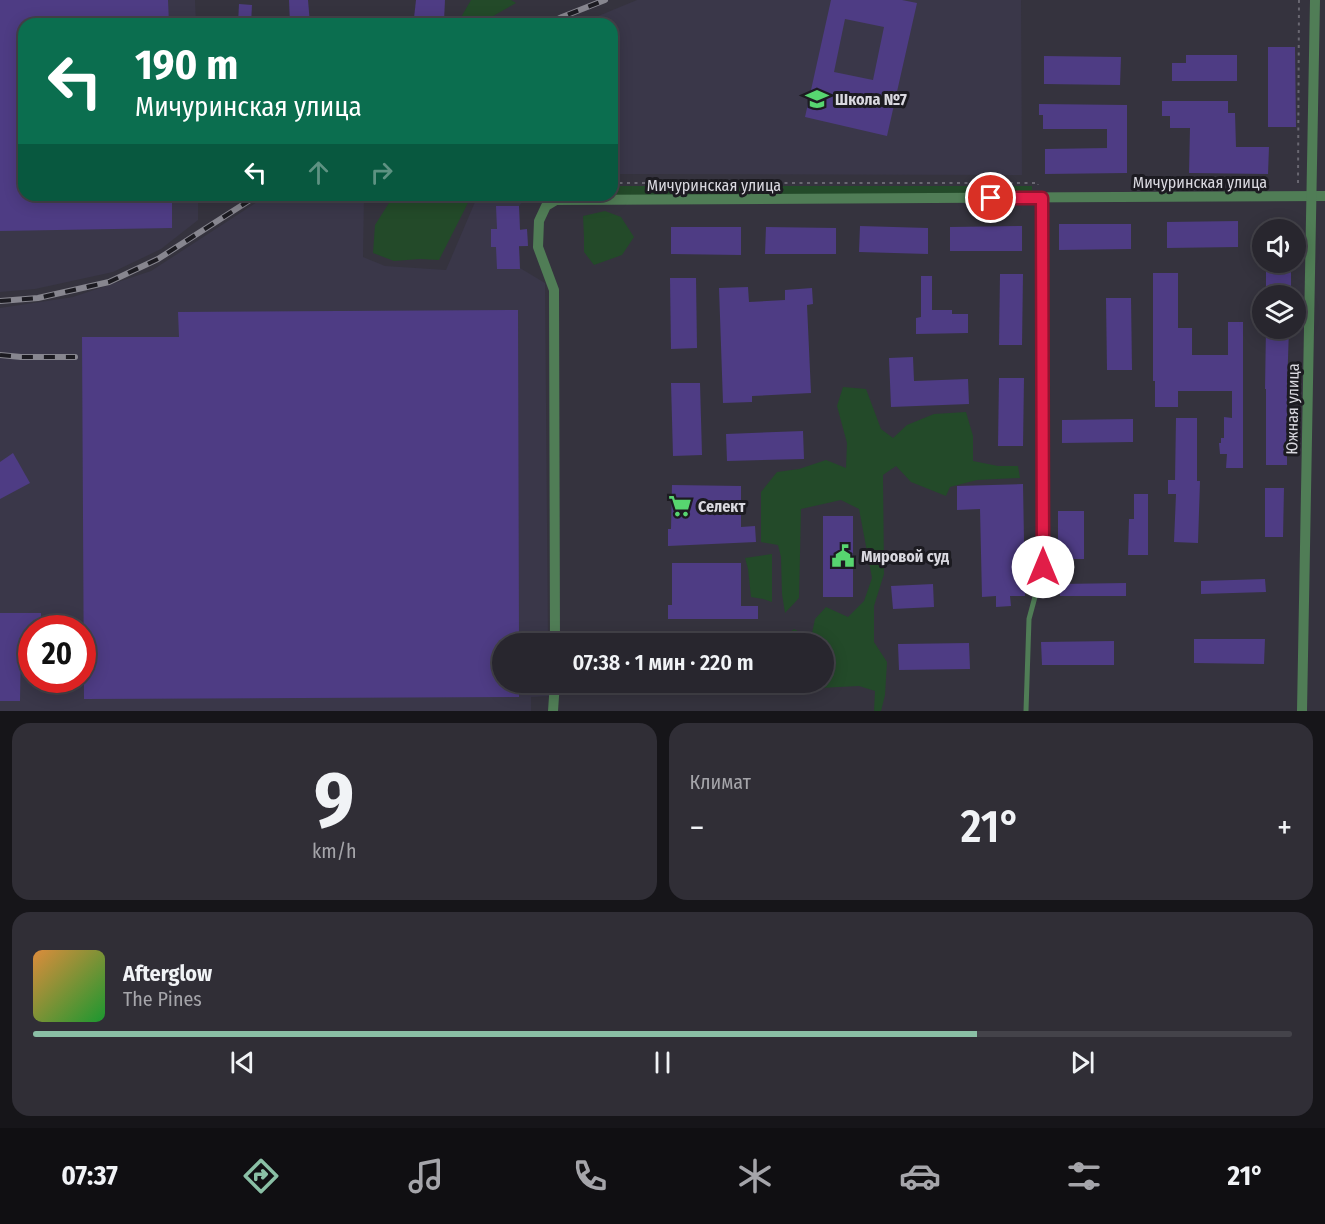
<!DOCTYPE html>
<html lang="ru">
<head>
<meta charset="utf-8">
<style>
  body { margin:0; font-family:"Fira Sans Condensed",sans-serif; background:#302e36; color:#f1f3f6; height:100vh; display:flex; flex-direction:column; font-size:22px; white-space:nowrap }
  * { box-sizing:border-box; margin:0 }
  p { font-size:20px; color:#a5a5aa }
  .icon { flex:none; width:33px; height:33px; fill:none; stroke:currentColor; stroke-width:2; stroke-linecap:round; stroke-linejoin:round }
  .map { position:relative; height:711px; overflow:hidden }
  .sheet { display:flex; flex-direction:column; gap:12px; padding:12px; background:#161519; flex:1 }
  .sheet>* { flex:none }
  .banner { position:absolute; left:18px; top:18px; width:600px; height:183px; border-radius:18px; box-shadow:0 3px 15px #0003,0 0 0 2px #44434a; background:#0b6e4f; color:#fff; overflow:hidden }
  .controls { position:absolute; left:1252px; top:219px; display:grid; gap:12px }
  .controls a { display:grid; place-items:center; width:54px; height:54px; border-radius:50%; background:#28262e; box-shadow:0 3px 15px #0003,0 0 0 2px #44434a; font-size:30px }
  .speed { position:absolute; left:18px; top:615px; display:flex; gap:12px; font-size:30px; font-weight:700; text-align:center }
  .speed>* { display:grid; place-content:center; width:78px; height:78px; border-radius:50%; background:#28262e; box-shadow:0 3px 15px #0003,0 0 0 2px #44434a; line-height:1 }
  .speed .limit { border:9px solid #d22; background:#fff; color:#111 }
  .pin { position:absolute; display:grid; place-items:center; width:51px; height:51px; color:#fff; margin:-26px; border:3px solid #fff; border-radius:50%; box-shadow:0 2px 6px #0007 }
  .me { position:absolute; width:66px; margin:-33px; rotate:0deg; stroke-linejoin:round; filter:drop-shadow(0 0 4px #0008) }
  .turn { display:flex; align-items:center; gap:21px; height:126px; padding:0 18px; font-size:27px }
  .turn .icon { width:78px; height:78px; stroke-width:2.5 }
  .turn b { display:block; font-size:42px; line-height:51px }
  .lanes { display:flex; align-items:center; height:57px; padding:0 18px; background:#0003; justify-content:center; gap:30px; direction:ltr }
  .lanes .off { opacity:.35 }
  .big { font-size:45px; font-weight:600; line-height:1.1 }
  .sheet .widget { flex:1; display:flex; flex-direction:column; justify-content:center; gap:9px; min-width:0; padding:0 21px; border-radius:18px; background:#302e36 }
  .sheet .dial { align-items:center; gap:0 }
  .dial b { font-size:78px; line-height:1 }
  .song { display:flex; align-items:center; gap:18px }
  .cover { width:72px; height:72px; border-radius:9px; background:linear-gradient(135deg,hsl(30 70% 55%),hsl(130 70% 35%)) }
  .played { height:6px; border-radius:3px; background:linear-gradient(90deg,#8abfa5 75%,#44434a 75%) }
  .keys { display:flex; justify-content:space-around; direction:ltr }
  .heat { display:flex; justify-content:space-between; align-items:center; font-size:33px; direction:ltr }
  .sheet .tiles { flex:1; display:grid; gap:12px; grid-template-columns:1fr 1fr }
  .widget:last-child { grid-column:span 2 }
  .trip { position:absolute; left:492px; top:633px; width:342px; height:60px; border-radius:30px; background:#28262e; box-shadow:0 3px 15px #0003,0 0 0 2px #44434a; font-weight:600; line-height:60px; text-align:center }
  .menu { display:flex; height:96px; justify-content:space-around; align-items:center; background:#100f12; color:#a5a5aa }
  .menu .icon { width:42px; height:42px }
  .menu .active { color:#8abfa5 }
  .menu b { font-size:27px; color:#f1f3f6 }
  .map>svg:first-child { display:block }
  .built { fill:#3a3749; fill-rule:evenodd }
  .green { fill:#234a29 }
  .building { fill:#4e3c84; fill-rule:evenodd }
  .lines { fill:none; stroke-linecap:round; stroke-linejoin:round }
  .path { stroke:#696771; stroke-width:2; stroke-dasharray:3 4.5; stroke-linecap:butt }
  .service { stroke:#507d56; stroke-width:5 }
  .minor { stroke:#507d56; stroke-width:10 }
  .rail-casing { stroke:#87868f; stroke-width:6 }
  .rail { stroke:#1c1b21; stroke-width:4; stroke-dasharray:11; stroke-linecap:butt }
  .route-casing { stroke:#92132f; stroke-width:15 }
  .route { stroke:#e11d48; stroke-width:10 }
  .labels { text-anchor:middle; stroke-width:6; stroke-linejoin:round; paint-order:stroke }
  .poi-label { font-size:16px; font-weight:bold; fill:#dad9e0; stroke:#1c1b21; text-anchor:start }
  .street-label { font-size:16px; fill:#dad9e0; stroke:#1c1b21 }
</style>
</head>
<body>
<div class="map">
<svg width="1325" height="711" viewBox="0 0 1325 711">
  <rect width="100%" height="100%" fill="#35333e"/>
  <!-- built -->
  <g class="built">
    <polygon points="0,0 195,0 196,24 24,24 24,195 198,195 198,220 161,249 113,272 35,289 0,292"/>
    <polygon points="637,0 1021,0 1022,175 612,174 612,24 579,24"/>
    <path d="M 268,195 L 364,195 L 363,257 L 385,266 L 446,270 L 478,195 L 529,195 L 519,206 L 520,229 L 527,229 L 528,246 L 519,247 L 520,268 L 545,283 L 548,643 L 502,644 L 502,682 L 549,683 L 549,696 L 531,697 L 531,711 L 0,711 L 0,308 L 73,297 L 151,271 ZM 32,628 L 82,628 L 82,680 L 32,680 Z"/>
  </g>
  <!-- green -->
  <g class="green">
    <polygon points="471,0 511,0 516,3 479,24 457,24"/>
    <polygon points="612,186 1032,186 1032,194 612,195"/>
    <polygon points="394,195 472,195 439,260 420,259 394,261 373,253 375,225"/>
    <polygon points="605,211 621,217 634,237 622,255 594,265 584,252 584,237 583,216"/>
    <polygon points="843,387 866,389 881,429 893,438 907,425 934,414 966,412 973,436 973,461 998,466 1018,466 1020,478 977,480 950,487 946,496 911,482 896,466 883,475 884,574 874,606 874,642 887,662 885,695 881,711 874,711 875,691 859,686 800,689 785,687 784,683 824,682 824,644 783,643 782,639 794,629 811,638 815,619 826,607 848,617 864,601 872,578 859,509 841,500 801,509 799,598 785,613 782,594 781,557 778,545 761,542 761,492 777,472 799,469 826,460 846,468 847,443 837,406"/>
    <polygon points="772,554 772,602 763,599 751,597 748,569 745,558"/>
  </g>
  <!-- building -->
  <g class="building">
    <polygon points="0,0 168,0 169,24 24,24 24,195 172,195 172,228 0,231"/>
    <polygon points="289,0 308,0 310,24 290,24"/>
    <polygon points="416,0 445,0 444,21 414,18"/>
    <path d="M 831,0 L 902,0 L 917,3 L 887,136 L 805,117 ZM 845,19 L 884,27 L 873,80 L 834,72 Z"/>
    <polygon points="239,4 252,5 251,24 238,24"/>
    <polygon points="1268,47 1295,47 1296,127 1268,127"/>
    <polygon points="1186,55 1237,55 1237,81 1172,81 1172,63 1186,63"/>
    <polygon points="1044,56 1121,57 1120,85 1044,84"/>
    <polygon points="1162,101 1228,101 1228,113 1235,113 1236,147 1269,147 1268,174 1189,173 1190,128 1170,128 1170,116 1162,116"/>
    <polygon points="1039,104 1127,105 1127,173 1045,174 1045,149 1107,148 1107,129 1043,129 1043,115 1039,115"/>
    <polygon points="496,206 519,206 520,230 527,229 528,246 519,246 520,269 497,269 496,247 491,247 491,229 497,229"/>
    <polygon points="1238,221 1238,247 1167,248 1167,222"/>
    <polygon points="1059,224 1131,224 1131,249 1059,250"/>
    <polygon points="860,226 928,228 928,254 859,252"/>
    <polygon points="1022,226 1022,251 950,251 950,227"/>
    <polygon points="671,227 741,227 741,255 671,254"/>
    <polygon points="766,227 836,228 836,254 765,254"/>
    <rect x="1266" y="262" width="25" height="34"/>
    <polygon points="1153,273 1178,273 1178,328 1192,328 1192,355 1228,355 1228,322 1243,322 1243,468 1226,468 1227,454 1220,454 1219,443 1221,443 1221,438 1224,438 1224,417 1232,418 1232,391 1178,391 1178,407 1155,407 1155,381 1153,381"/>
    <polygon points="1000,274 1023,274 1022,345 999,345"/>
    <polygon points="921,276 932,276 932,310 952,310 952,314 968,314 968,333 916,334 916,318 921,317"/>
    <polygon points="670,278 696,278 697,348 671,349"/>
    <polygon points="748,287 749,302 785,300 785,290 812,288 813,304 807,305 811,393 752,396 752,402 723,403 719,288"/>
    <polygon points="1106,298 1131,298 1132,370 1107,370"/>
    <polygon points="518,310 519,644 502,644 502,682 519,682 519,697 84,699 82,337 179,337 178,312"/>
    <polygon points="1266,328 1289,328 1287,389 1287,465 1266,465 1266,389 1265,389"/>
    <polygon points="913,357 914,381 968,379 969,404 891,407 889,358"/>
    <polygon points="999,378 1024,378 1023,446 998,446"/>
    <polygon points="671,383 700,383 702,455 673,456"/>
    <polygon points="1176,418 1197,418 1197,481 1200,481 1198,543 1174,542 1176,494 1168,494 1168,480 1175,480"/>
    <polygon points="1133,419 1133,442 1062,443 1062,420"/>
    <polygon points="803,431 804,459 727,461 726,434"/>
    <polygon points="13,453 30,483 0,499 0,462"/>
    <polygon points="1023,484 1025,596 1010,596 1011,606 996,607 996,596 982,597 980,509 957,510 957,486"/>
    <polygon points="672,485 741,486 741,527 755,526 756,542 668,546 668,529 671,529"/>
    <polygon points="1265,488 1284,488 1283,537 1265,537"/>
    <polygon points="1134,494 1148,494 1148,555 1128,555 1129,519 1134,519"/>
    <rect x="1058" y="511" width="26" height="48"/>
    <rect x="823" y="516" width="30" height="81"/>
    <polygon points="672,563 741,563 741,606 758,606 758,619 668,619 668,605 672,605"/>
    <polygon points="1265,579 1266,592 1201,594 1201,581"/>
    <polygon points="1126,583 1126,596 1060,596 1060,584"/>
    <polygon points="933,584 934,607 893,609 891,586"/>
    <polygon points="0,613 41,613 41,628 32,628 32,640 21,640 20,701 0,701"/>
    <polygon points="1194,639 1265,639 1264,664 1194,663"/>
    <polygon points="1114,641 1114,665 1042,665 1041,642"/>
    <polygon points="969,643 970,669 899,670 898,644"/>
  </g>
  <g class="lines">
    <!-- path -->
    <g class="path">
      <polyline points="612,183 1038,183 1038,185"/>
      <polyline points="1298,183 1299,0"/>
    </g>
    <!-- service -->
    <polyline class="service" points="1026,711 1029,619 1043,567 1042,198"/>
    <!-- minor -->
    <g class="minor">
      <polyline points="555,644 554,290 538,247 539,221 546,206 556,200 1325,196"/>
      <polyline points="553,711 555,682"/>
      <polyline points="1302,711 1315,0"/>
    </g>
    <!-- rail casing -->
    <g class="rail-casing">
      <g id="rail">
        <polyline points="548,24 562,17 605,0"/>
        <polyline points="0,301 38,298 109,282 158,259 258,195"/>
        <polyline points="0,355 21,357 75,357"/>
      </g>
    </g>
    <!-- rail -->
    <use href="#rail" class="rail"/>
  </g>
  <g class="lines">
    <!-- route casing -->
    <g class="route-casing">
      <polyline id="route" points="991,198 1042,198 1043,567"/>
    </g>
    <!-- route -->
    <use href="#route" class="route"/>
  </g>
  <!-- icons -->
  <defs>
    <g id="school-bare" transform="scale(1.8)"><path d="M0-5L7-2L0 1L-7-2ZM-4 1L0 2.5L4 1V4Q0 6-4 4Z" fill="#57d570" stroke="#1c1b21" stroke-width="2.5" paint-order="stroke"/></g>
    <g id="supermarket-bare" transform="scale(1.8)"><path d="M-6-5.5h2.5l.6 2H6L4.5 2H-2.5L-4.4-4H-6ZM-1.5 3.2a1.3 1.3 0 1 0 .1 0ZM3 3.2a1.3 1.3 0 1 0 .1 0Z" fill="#57d570" stroke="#1c1b21" stroke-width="2.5" paint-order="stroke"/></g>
    <g id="civic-bare" transform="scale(1.8)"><path d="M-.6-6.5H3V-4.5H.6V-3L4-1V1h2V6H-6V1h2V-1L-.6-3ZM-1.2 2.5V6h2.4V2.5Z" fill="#57d570" stroke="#1c1b21" stroke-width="2.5" paint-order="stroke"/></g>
  </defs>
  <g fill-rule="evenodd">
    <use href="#school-bare" x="817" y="99"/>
    <use href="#supermarket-bare" x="680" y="506"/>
    <use href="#civic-bare" x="843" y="556"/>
  </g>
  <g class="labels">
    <!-- poi labels -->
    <g class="poi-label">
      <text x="835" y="105">Школа №7</text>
      <text x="698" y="512">Селект</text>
      <text x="861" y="562">Мировой суд</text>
    </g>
    <!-- street labels -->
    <g class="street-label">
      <text x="1200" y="188">Мичуринская улица</text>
      <text x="714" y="191">Мичуринская улица</text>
      <text transform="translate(1292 409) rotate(-89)" y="6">Южная улица</text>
    </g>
  </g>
</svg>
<div class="controls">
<a><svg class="icon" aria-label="sound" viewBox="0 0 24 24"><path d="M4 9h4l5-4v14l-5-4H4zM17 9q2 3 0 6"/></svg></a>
<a><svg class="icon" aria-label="layers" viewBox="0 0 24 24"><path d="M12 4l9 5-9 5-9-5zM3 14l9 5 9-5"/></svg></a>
</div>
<div class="speed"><div class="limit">20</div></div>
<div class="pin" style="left:991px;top:198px;background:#d93025"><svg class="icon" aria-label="arrive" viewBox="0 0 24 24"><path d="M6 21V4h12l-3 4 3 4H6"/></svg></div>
<svg class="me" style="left:1043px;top:567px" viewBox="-20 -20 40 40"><circle r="19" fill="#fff"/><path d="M0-13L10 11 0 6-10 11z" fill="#e11d48"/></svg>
<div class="trip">07:38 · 1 мин · 220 m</div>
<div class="banner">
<div class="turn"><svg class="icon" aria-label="left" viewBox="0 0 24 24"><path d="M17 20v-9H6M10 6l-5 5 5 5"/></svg><div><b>190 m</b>Мичуринская улица</div></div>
<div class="lanes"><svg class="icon" aria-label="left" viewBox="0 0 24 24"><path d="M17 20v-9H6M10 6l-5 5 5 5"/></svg><svg class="icon off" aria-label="ahead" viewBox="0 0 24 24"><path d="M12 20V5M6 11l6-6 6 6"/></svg><svg class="icon off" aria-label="right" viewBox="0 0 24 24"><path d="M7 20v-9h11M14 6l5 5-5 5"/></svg></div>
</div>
</div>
<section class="sheet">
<div class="tiles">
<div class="widget dial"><b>9</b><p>km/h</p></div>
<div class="widget"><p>Климат</p>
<div class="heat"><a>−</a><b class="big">21°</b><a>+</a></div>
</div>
<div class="widget">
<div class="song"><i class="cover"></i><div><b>Afterglow</b><p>The Pines</p></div></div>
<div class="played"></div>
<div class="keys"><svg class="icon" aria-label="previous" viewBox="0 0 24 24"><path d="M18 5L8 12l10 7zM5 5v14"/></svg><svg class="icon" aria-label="pause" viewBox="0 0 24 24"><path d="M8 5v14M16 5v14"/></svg><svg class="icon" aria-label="next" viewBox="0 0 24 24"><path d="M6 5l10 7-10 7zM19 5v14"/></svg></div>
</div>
</div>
</section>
<nav class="menu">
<b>07:37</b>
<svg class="icon active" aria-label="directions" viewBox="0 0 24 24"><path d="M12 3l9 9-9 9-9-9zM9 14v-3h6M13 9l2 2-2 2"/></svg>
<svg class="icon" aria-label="music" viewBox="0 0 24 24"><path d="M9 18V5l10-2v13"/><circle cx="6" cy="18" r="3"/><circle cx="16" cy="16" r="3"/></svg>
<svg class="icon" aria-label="phone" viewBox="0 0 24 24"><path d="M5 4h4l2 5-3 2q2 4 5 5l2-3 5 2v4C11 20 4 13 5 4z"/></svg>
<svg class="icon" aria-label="climate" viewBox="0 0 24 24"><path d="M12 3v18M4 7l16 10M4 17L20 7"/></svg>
<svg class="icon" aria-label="car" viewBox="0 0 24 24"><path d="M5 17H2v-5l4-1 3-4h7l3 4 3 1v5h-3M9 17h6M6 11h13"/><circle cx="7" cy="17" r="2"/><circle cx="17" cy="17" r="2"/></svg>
<svg class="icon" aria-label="filters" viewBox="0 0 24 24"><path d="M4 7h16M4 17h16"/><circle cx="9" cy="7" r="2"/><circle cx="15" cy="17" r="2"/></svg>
<b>21°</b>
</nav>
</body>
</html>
